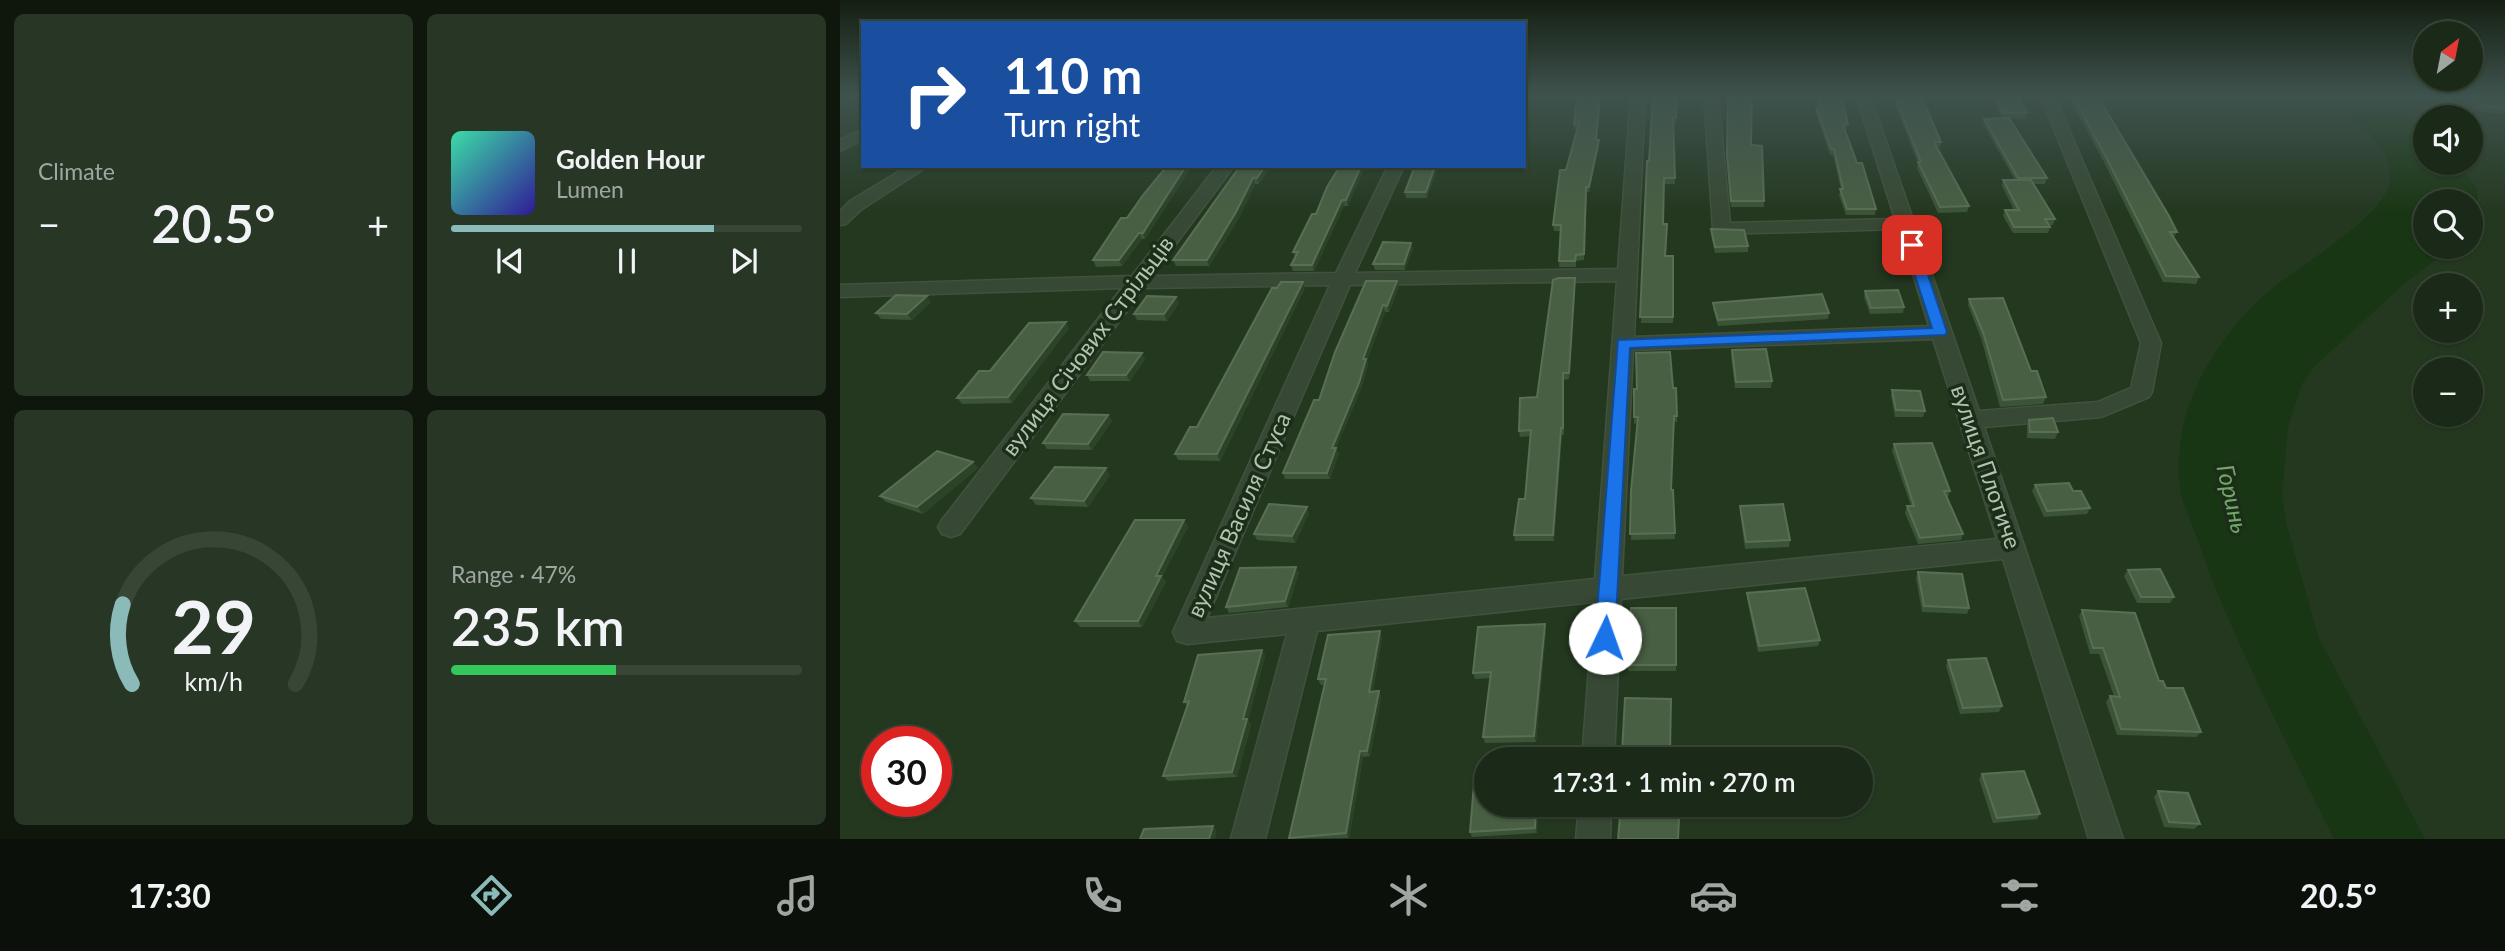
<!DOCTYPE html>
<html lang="en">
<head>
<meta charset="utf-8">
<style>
  body { margin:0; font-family:Lato,sans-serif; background:#283625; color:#f1f3f6; height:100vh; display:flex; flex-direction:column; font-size:26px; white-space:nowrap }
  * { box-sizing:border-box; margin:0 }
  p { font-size:23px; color:#a0a7a2 }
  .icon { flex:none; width:38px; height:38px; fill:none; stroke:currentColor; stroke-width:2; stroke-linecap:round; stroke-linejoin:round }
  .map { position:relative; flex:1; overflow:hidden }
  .side { display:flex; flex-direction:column; gap:14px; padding:14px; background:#0f170d; width:840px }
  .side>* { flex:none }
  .banner { position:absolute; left:21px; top:21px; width:665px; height:147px; border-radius:0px; box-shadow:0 2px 5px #0004,0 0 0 2px #394637; background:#1a4fa0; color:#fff; overflow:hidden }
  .needle { width:46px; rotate:32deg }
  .buttons { position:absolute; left:1573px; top:21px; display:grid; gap:14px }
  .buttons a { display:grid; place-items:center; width:70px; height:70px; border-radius:50%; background:#1b2a18; box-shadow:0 2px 5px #0004,0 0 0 2px #394637; font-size:35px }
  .speed { position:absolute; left:21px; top:726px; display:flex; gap:14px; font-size:35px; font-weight:700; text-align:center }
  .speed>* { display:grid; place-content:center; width:91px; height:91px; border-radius:50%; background:#1b2a18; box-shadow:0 2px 5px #0004,0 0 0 2px #394637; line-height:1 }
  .speed .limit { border:10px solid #d22; background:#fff; color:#111 }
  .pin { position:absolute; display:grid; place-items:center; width:60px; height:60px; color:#fff; margin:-30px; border-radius:14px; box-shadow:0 4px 10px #0006 }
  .me { position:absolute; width:77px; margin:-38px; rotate:3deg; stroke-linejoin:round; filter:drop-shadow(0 0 5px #0008) }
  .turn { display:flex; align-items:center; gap:24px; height:147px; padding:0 28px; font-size:32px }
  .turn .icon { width:91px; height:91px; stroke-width:2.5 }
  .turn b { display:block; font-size:49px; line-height:60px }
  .big { font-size:52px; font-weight:600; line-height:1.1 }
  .side .tile { flex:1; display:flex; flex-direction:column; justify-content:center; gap:10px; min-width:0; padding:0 24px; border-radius:10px; background:#283625 }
  .side .dial { align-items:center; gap:0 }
  .dial svg { height:182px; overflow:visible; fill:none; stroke:#394637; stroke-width:7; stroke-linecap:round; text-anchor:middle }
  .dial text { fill:#f1f3f6; stroke:none }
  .song { display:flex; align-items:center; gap:21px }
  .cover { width:84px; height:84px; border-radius:10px; background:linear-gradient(135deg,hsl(160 70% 55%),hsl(250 70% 35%)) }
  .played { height:7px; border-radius:4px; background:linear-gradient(90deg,#8bbbb9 75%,#394637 75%) }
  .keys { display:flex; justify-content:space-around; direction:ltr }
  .heat { display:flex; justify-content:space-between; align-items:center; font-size:38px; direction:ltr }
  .charge { height:10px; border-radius:5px; background:linear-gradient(90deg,#34c759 47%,#394637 0) }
  .side .tiles { flex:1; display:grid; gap:14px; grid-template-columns:repeat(2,1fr) }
  .trip { position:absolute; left:634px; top:747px; width:399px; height:70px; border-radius:35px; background:#1b2a18; box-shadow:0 2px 5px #0004,0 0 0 2px #394637; font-weight:600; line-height:70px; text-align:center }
  .menu { display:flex; height:112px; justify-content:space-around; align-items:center; background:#0b110a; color:#a0a7a2 }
  .menu .icon { width:49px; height:49px }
  .menu .on { color:#8bbbb9 }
  .menu b { font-size:32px; color:#f1f3f6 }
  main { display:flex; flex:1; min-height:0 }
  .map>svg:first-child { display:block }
  .water { fill:#193614 }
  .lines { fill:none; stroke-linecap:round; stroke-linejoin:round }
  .minor-casing { stroke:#40523d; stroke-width:3 }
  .minor { fill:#374934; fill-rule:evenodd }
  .wall { fill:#3b5336 }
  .shaded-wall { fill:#2c4328 }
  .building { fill:#485f43; stroke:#586f54; stroke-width:2 }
  .route { fill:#1a73e8; stroke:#114b97; stroke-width:2 }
  .labels { text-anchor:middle; stroke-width:7; stroke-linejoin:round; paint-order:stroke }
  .street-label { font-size:23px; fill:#b1c5ae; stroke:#1c2d19 }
  .water-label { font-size:24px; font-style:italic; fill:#71a666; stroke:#1c2d19 }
</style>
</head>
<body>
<main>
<section class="side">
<div class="tiles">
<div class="tile"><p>Climate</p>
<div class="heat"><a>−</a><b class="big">20.5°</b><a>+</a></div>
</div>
<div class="tile">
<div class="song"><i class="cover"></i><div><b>Golden Hour</b><p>Lumen</p></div></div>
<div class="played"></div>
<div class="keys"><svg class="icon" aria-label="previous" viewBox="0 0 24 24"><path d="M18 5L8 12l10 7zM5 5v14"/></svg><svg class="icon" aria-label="pause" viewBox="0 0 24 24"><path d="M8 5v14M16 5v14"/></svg><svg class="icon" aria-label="next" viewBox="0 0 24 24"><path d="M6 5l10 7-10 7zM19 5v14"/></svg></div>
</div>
<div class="tile dial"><svg viewBox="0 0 100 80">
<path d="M14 69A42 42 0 1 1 86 69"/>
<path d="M14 69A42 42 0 0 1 10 34" stroke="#8bbbb9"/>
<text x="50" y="56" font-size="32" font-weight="700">29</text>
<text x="50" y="72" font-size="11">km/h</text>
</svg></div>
<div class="tile"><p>Range · 47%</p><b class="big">235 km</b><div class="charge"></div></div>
</div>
</section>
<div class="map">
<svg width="1665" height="839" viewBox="0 0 1665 839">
  <rect width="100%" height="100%" fill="#243820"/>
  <!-- water -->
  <path class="water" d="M 1486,95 L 1545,95 L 1585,135 L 1586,163 L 1615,163 C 1639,186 1643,193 1631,224 L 1631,201 L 1586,201 L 1586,247 L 1613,247 L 1565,283 L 1475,366 L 1462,384 L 1448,428 L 1442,494 L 1447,526 L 1479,638 L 1585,839 L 1494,839 C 1456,763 1418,687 1384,609 C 1373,583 1363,556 1354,530 C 1350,518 1344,506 1341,495 C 1336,468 1340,431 1349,405 C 1364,363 1390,327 1423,296 C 1452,269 1545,219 1550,181 C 1554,146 1510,114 1486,95 Z"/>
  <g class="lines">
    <!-- minor casing -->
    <g class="minor-casing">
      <g id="minor">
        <path d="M 791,95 L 805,95 L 794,337 L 1089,326 L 1059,229 L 882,234 L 873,229 L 864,95 L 878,95 L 890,223 L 1055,219 L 1016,95 L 1030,95 L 1139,411 L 1258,402 L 1291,388 L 1301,343 L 1200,95 L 1214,95 L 1321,343 L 1312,392 L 1309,397 L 1261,417 L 1144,427 L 1283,839 L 1249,839 L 1163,559 L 781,599 L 774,760 L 742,760 L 754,602 L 477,631 L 425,839 L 391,839 L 447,634 L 347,644 L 337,641 L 333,632 L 490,285 L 304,288 L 120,534 L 111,537 L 102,534 L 98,527 L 102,520 L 282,288 L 0,297 L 0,285 L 292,276 L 377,166 L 394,166 L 312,276 L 496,273 L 548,166 L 564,166 L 515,273 L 778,269 ZM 777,281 L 755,579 L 367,618 L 510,285 ZM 1093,339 L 1157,539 L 782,576 L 793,350 Z"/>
        <polygon points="23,129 23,140 0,151 0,140"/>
        <polygon points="68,166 88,166 22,209 6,224 0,225 0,211 10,201"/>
        <polygon points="739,805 771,805 770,839 736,839"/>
      </g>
    </g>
    <!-- minor -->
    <use href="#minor" class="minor"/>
  </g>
  <!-- wall -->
  <g class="wall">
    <polygon points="737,95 757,140 759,140 759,145 749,192 747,192 744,260 736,261 736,267 719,267 721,231 714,231 713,225 726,170 738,129 734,129 734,124"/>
    <polygon points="837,95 836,124 833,124 835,184 824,184 823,224 825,256 833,256 833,323 801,323 809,161"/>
    <polygon points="888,95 924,201 924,207 891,207 887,160"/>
    <polygon points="976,95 1001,95 1008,124 1007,129 1005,130 1036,209 1035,215 1006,215 999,195 1001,189 993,155 990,155 976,113 976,108 978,108"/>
    <polygon points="1055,95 1081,95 1101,142 1100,147 1097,147 1129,206 1127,212 1098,213 1077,168 1078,163 1056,107 1057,102"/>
    <polygon points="1150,95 1177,95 1187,113 1185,119 1162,118"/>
    <polygon points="1227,95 1257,95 1337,232 1334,237 1359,277 1356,284 1323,282 1263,160"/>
    <polygon points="1620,95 1658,95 1665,108 1665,114 1636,111"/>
    <polygon points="1144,119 1207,178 1205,184 1194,184 1215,219 1213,225 1209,225 1210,227 1208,233 1173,233 1163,216 1165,210 1174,210 1162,186 1163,180 1175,180 1143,124"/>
    <polygon points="327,166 352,166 305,239 302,239 282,266 256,267 253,260 287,218"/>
    <polygon points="400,166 431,166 419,184 415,184 399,218 369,266 336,266 333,260"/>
    <polygon points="500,166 525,166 508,206 504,206 474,271 453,271 451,265 455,257 453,252 476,214"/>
    <polygon points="575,166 598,166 587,198 566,198 565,192"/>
    <polygon points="871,229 908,246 908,252 875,253 871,235"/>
    <polygon points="571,243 573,249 565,270 535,270 533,264"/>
    <polygon points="735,284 729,379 724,380 724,435 722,435 714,541 675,541 674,535 685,499 691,436 680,437 679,431 697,397"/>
    <polygon points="559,287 549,312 545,312 527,361 528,365 521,389 496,448 499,454 490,479 445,479 443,473 479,400 495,352"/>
    <polygon points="465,288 380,461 338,460 335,454"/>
    <polygon points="1025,291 1064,307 1063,313 1030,314 1024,297"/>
    <polygon points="1129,299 1191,371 1206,397 1203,404 1160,407 1141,338 1128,305"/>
    <polygon points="91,302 72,320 41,319 36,313"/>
    <polygon points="339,303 327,321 297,320 294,314"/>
    <polygon points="873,303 989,313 988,319 878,326 873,309"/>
    <polygon points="229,328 172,403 122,404 117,398 150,371"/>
    <polygon points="892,350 932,381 931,388 895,388 891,356"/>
    <polygon points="305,359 290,381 250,381 247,375"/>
    <polygon points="833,388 837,416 837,422 834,422 831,490 833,490 835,539 791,540 791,491 798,423 794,424 794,417 797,389"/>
    <polygon points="1052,390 1085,411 1083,417 1055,417 1051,396"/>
    <polygon points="268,415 272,421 252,450 207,449 203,443"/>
    <polygon points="1189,420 1218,432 1215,439 1187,438 1187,426"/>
    <polygon points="1054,444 1110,491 1108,497 1106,497 1123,534 1121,540 1078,544 1065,513 1067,506 1071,506 1052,451"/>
    <polygon points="133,462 138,468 83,514 46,502 40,496"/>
    <polygon points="270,475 248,507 196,505 191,498"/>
    <polygon points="1195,485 1233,491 1250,508 1247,514 1204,517 1192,491"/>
    <polygon points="900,506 950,540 949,547 905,549 900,512"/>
    <polygon points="469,513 455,543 417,540 414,534"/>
    <polygon points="344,520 348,527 322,577 326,582 302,627 240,627 235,621"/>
    <polygon points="1288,570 1334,597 1330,603 1297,603 1284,576"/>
    <polygon points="1078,572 1129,608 1127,614 1082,612 1076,578"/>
    <polygon points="459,573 448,607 389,613 386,607"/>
    <polygon points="907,593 980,640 978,646 918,652 907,599"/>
    <polygon points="836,608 836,671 788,671 788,665"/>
    <polygon points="1242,610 1326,688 1361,732 1356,737 1277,735 1266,702 1270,696 1274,696 1259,654 1250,654 1239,616"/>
    <polygon points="705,624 706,630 696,742 645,743 643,737 651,678 635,679 633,673"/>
    <polygon points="542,637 533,692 539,691 541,697 530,756 523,757 509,838 450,839 449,838 485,685 481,685 478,679"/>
    <polygon points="422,650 425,656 408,720 411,725 397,777 328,781 323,776 347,706 344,702"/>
    <polygon points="1108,660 1162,706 1159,712 1120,714 1106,666"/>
    <polygon points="831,699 830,758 783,759 782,753"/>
    <polygon points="1142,774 1200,814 1197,819 1153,823 1139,779"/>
    <polygon points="1318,791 1360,824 1354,829 1324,827 1314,797"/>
    <polygon points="646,805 698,805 697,833 632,837 630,832"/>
  </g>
  <!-- shaded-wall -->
  <g class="shaded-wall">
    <polygon points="0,95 17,95 16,95 18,99 0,107"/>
    <polygon points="759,140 759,145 749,192 749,187"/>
    <polygon points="346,166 352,166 305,239 303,233"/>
    <polygon points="425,166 431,166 419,184 417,178"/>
    <polygon points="521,166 525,166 508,206 506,200"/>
    <polygon points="595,166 598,166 587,198 586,192"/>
    <polygon points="413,178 415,184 399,218 369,266 367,260"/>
    <polygon points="502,200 504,206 474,271 472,265"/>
    <polygon points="299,233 302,239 282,266 279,260"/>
    <polygon points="571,243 573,249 565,270 564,264"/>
    <polygon points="735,278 735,284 729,379 729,373"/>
    <polygon points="557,281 559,287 549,312 547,306"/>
    <polygon points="463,282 465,288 380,461 377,454"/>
    <polygon points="87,296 91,302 72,320 67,314"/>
    <polygon points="336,297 339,303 327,321 324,314"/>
    <polygon points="543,305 545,312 527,361 528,365 521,389 496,448 499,454 490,479 487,473 492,448 523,359"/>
    <polygon points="226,322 229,328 172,403 168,397"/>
    <polygon points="302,353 305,359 290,381 286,375"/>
    <polygon points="268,415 272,421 252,450 248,444"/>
    <polygon points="721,428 722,435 714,541 713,535"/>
    <polygon points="133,462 138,468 83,514 77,507"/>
    <polygon points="266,468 270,475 248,507 244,501"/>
    <polygon points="467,507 469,513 455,543 452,536"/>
    <polygon points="344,520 348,527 322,577 326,582 302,627 298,621 316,576"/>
    <polygon points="456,567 459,573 448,607 445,601"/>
    <polygon points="705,624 706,630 696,742 694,736"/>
    <polygon points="540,631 542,637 532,698 529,692"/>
    <polygon points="422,650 425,656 408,720 411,725 397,777 392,772 403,719"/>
    <polygon points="539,691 541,697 530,756 527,751"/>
    <polygon points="520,751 523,757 509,838 506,833"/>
    <polygon points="696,805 698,805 697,833 695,828"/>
    <polygon points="373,826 377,831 375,839 369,839"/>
  </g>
  <!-- building -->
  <g class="building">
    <polygon points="737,95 760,95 756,140 759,140 749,187 746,187 744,254 736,255 735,261 719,261 721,225 713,225 720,170 726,170 739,123 734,124"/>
    <polygon points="813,95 837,95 836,118 833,118 835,178 824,178 823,224 827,224 825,256 833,256 833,317 800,317 807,161 809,161"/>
    <polygon points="888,95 912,95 911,145 922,146 924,201 891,201 887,154"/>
    <polygon points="978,95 1001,95 1008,124 1003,125 1017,163 1022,163 1036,209 1007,209 1000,189 1003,189 994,149 991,149 976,108 980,108"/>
    <polygon points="1058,95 1081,95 1101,142 1094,142 1129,206 1100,207 1078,162 1081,162 1057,102 1060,102"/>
    <polygon points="1154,95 1177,95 1187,113 1163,113"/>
    <polygon points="1232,95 1257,95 1329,216 1337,232 1330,232 1359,277 1326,276 1265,155"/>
    <polygon points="1629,95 1658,95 1665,101 1665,108 1640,106"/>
    <polygon points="1169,118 1207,178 1178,178 1144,119"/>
    <polygon points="327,166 346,166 303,233 299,233 279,260 253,260 281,218 287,218 303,195"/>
    <polygon points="400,166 425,166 417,178 413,178 396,212 367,260 333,260"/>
    <polygon points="500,166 521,166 506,200 502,200 472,265 451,265 458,252 453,252 472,214 476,214 487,187"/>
    <polygon points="575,166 595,166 586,192 565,192"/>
    <polygon points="1163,180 1191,180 1215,219 1205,219 1210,227 1174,227 1165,210 1179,210"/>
    <polygon points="871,229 904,230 908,246 875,247"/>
    <polygon points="543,242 571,243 564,264 533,264"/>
    <polygon points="718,278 735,278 729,373 723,373 723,428 721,428 713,535 674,535 679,499 685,499 691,430 679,431 680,398 697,397 713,280"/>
    <polygon points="526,281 557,281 547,306 543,305 523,359 526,359 519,383 492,448 496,448 487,473 443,473 474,400 479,400 495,352"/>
    <polygon points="441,282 463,282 377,454 335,454 350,427 357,427 432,288 437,288"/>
    <polygon points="1058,290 1064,307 1031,308 1025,291"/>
    <polygon points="982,294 989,313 878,320 873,303"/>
    <polygon points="56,295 87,296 67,314 36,313"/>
    <polygon points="307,296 336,297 324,314 294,314"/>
    <polygon points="1163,298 1191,371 1197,371 1206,397 1163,400 1143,332 1129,299"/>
    <polygon points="226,322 168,397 117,398 139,371 150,371 189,323"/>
    <polygon points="926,349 932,381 896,382 892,350"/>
    <polygon points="263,352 302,353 286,375 247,375"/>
    <polygon points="830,352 833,388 836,388 837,416 834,416 831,490 833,490 835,533 790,534 791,491 798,417 794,417 794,389 797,389 796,353"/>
    <polygon points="1052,390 1080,391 1085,411 1056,410"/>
    <polygon points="223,414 268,415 248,444 203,443"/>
    <polygon points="1213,418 1218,432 1190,432 1189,420"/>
    <polygon points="1092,443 1110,491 1104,491 1123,534 1080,538 1067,506 1074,506 1054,444"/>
    <polygon points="97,451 133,462 77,507 40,496"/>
    <polygon points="215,467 266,468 244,501 191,498"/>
    <polygon points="1229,483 1233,491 1241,491 1250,508 1207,511 1195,485"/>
    <polygon points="429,504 467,507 452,536 414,534"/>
    <polygon points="943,504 950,540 906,542 900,506"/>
    <polygon points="295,520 344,520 316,576 321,576 298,621 235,621"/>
    <polygon points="456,567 445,601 386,607 400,568"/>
    <polygon points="1320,569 1334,597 1301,597 1288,570"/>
    <polygon points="1078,572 1122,574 1129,608 1084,606"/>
    <polygon points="965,588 980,640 919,646 907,593"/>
    <polygon points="791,608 836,608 836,665 788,665"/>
    <polygon points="1242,610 1295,613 1319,681 1323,681 1326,688 1343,688 1361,732 1281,729 1270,696 1280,697 1263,648 1253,648"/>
    <polygon points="705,624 694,736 643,737 651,672 633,673 638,627"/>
    <polygon points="540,631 529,692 539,691 527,751 520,751 506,833 449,838 486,679 478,679 488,635"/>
    <polygon points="422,650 403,719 407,719 392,772 323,776 349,701 344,702 358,655"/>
    <polygon points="1146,658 1162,706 1123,708 1108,660"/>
    <polygon points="785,698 831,699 830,753 782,753"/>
    <polygon points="1184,771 1200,814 1157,818 1142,774"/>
    <polygon points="646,783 646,805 696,805 695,828 630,832 634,784"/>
    <polygon points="1318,791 1348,793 1360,824 1329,822"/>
    <polygon points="780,816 839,818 838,839 778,839"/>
    <polygon points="373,826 369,839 300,839 304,829"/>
  </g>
  <!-- sky -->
  <linearGradient id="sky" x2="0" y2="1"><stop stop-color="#141f12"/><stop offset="0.45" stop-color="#3f534e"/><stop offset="1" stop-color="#3f534e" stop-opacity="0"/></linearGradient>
  <rect width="1665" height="212" fill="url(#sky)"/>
  <!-- route -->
  <polygon class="route" points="1072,242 1078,245 1107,332 1105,335 790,348 775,638 772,645 765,647 758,645 755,638 778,340 1092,328 1065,245"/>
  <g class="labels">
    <!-- street labels -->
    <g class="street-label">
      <text transform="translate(248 346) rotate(-53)" y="8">вулиця Січових Стрільців</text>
      <text transform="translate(1146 467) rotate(71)" y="8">вулиця Плотиче</text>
      <text transform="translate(399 515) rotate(-66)" y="8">вулиця Василя Стуса</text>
    </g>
    <!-- water labels -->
    <g class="water-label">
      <text transform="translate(1392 499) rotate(77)" y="8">Горинь</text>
    </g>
  </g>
</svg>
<div class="buttons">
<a><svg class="needle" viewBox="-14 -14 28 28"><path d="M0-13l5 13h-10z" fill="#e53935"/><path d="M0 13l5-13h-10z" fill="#a0a7a2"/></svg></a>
<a><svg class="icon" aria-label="sound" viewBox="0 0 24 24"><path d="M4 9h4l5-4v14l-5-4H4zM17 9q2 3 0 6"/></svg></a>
<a><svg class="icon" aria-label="search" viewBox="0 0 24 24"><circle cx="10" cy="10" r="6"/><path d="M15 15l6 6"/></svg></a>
<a>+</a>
<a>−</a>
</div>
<div class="speed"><div class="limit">30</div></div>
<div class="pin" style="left:1072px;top:245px;background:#d93025"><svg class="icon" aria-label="arrive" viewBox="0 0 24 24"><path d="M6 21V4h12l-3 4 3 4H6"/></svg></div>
<svg class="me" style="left:765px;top:638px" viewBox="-20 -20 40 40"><circle r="19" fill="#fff"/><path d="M0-13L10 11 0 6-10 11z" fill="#1a73e8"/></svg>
<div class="trip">17:31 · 1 min · 270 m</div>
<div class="banner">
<div class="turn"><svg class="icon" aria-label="right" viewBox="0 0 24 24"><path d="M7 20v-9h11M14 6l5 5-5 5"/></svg><div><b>110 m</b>Turn right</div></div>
</div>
</div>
</main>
<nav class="menu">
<b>17:30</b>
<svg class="icon on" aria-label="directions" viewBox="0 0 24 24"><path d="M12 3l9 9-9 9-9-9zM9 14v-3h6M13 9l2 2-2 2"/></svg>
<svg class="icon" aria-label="music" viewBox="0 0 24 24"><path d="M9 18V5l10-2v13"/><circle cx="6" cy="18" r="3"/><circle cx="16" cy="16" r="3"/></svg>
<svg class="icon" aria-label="phone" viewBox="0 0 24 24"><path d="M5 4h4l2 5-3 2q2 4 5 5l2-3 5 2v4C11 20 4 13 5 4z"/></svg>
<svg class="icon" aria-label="climate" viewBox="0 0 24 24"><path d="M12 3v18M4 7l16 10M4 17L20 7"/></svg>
<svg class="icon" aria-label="car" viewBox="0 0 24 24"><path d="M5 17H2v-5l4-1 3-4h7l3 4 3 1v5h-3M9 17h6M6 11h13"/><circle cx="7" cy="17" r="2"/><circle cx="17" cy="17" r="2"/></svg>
<svg class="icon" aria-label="filters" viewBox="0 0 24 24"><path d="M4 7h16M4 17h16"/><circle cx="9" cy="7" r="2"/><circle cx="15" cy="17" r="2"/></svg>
<b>20.5°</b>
</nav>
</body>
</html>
